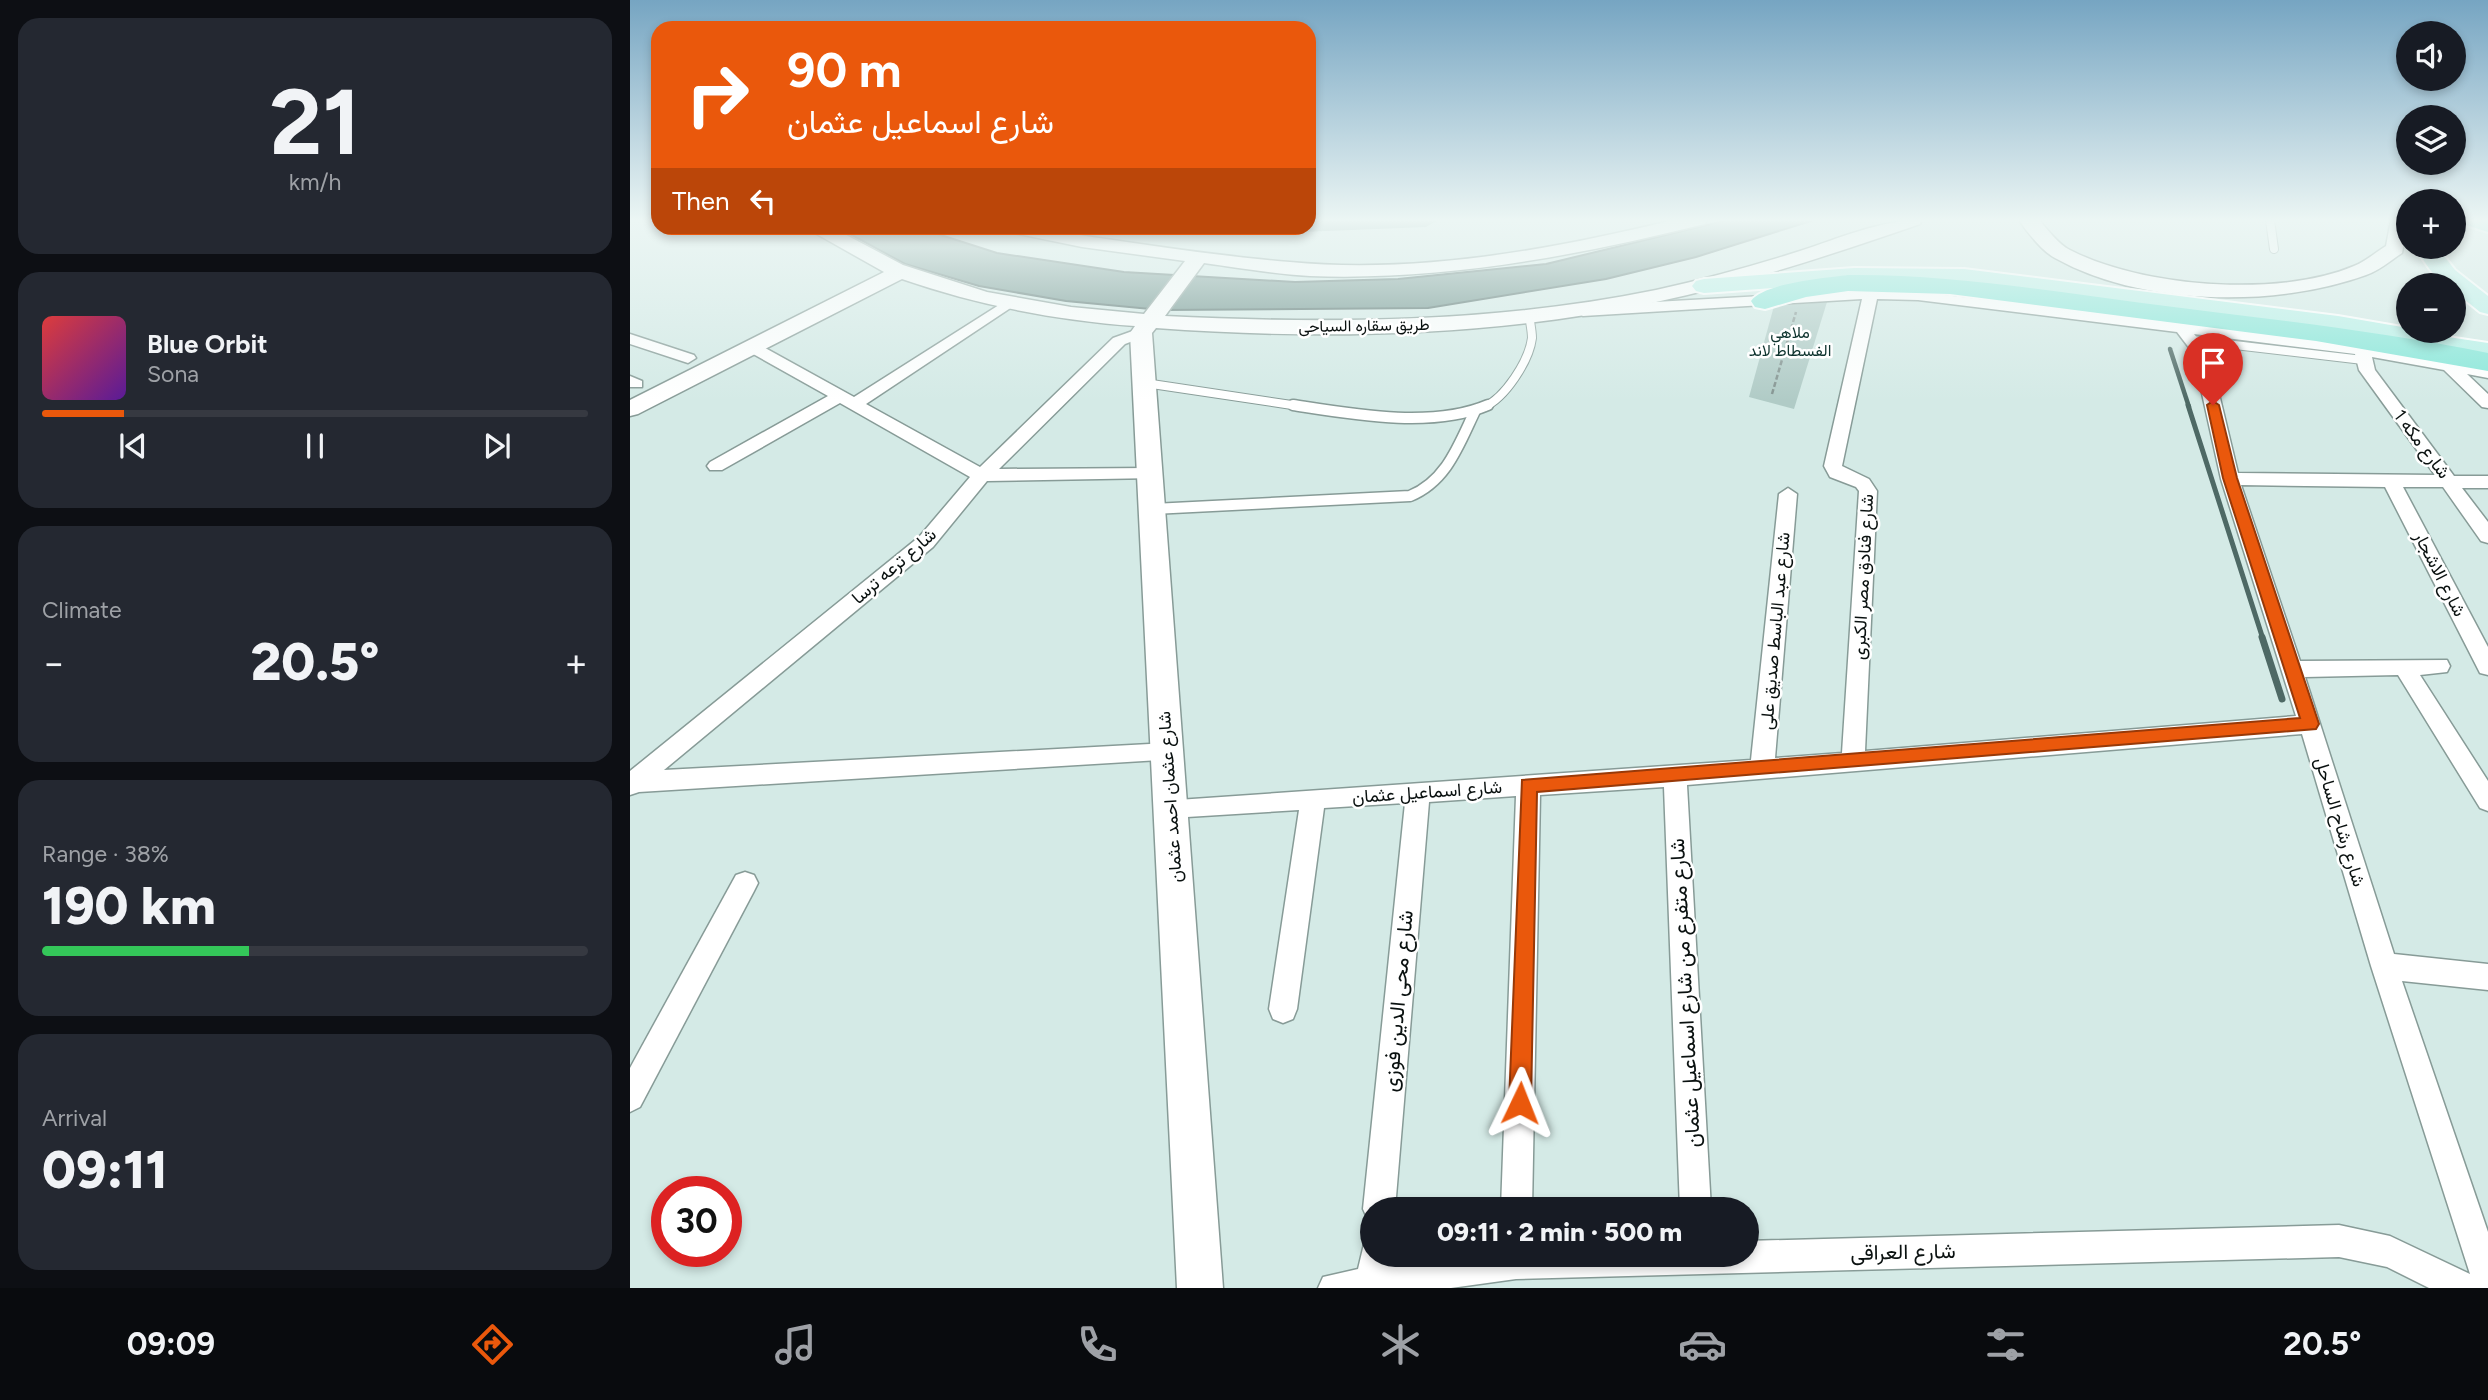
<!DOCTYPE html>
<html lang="en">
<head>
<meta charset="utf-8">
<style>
  body { margin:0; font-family:Figtree,Vazirmatn,sans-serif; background:#242831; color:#f1f3f6; height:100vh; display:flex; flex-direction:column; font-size:26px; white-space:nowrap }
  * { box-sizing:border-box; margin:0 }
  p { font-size:23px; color:#9ea1a6 }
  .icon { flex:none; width:38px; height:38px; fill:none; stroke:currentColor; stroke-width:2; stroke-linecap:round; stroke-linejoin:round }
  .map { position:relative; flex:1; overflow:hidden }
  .panel { display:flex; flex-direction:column; gap:18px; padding:18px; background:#0d0f14; width:630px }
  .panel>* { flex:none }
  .top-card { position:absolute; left:21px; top:21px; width:665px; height:214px; border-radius:21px; box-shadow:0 4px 10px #0003; background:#ea580c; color:#fff; overflow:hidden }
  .buttons { position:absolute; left:1766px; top:21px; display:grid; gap:14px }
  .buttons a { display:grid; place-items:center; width:70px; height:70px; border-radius:50%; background:#171b24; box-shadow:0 4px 10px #0003; font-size:35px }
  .speed { position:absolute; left:21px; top:1176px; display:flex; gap:14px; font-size:35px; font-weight:700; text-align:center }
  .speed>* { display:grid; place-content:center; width:91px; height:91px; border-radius:50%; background:#171b24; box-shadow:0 4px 10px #0003; line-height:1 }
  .speed .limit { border:10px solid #d22; background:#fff; color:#111 }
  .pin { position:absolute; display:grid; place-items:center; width:60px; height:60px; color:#fff; margin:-72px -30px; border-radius:50% 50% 50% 0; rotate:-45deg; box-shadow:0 0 7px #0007 }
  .pin .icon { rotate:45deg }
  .me { position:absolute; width:77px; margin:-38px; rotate:2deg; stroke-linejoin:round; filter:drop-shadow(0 0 5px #0008) }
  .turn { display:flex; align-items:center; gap:24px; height:147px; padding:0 21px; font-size:32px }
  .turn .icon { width:91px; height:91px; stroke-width:2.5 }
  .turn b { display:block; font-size:49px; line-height:60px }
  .then { display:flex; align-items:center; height:66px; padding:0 21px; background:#0003; gap:14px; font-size:26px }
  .big { font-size:52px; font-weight:800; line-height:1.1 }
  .panel .card { flex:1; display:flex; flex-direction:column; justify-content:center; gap:10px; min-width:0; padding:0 24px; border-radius:21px; background:#242831 }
  .panel .dial { align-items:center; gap:0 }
  .dial b { font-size:91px; line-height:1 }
  .song { display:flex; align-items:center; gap:21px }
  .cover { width:84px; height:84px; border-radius:10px; background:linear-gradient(135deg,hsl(0 70% 55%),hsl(270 70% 35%)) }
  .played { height:7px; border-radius:4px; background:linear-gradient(90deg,#ea580c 15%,#363941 15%) }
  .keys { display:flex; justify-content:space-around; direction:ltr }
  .heat { display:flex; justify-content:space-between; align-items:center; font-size:38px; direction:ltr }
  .charge { height:10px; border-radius:5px; background:linear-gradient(90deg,#34c759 38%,#363941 0) }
  .trip { position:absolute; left:730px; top:1197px; width:399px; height:70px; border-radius:35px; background:#171b24; box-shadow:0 4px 10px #0003; font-weight:800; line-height:70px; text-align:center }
  .tabs { display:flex; height:112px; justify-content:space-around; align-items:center; background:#090b0e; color:#9ea1a6 }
  .tabs .icon { width:49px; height:49px }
  .tabs .current { color:#ea580c }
  .tabs b { font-size:32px; color:#f1f3f6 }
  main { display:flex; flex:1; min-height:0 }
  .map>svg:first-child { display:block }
  .green { fill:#b0cbc6 }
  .water { fill:#6b8f89; stroke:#4e6965; stroke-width:2 }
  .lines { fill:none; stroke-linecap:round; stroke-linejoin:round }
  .stream-far2 { stroke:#4e6965; stroke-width:4.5 }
  .stream-far1 { stroke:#4e6965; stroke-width:5 }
  .stream { stroke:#4e6965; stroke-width:7 }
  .river { fill:#6b8f89; fill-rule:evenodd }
  .lane-far1-casing { stroke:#879b97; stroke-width:10 }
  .lane-casing { stroke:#879b97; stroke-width:13 }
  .street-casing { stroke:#879b97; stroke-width:3 }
  .secondary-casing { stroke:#879b97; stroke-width:3 }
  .primary-casing { stroke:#fff; stroke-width:4 }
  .highway-casing { stroke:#fff; stroke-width:4 }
  .path { stroke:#849491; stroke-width:2.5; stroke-dasharray:5 2.5; stroke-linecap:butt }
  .lane-far1 { stroke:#fff; stroke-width:8 }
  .lane { stroke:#fff; stroke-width:10 }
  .street { fill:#fff; fill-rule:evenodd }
  .secondary { fill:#fff; fill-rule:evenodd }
  .primary { fill:#b8f1e8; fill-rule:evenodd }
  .highway { fill:#88e7d9; fill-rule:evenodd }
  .route { fill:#ea580c; stroke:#983908; stroke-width:2 }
  .labels { text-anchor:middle; stroke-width:5; stroke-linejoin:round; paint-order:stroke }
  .far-street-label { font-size:16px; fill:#0a1110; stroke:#fff }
  .far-park-label { font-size:16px; fill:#0f342f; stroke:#fff }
  .street-label { font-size:18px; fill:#0a1110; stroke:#fff }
  .near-street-label { font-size:21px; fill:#0a1110; stroke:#fff }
</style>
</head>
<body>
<main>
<section class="panel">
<div class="card dial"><b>21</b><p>km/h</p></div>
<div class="card">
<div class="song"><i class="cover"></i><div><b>Blue Orbit</b><p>Sona</p></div></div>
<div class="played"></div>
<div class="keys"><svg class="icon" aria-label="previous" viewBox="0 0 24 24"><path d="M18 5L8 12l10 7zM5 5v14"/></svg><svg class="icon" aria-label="pause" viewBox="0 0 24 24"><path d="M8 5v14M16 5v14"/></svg><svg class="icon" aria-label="next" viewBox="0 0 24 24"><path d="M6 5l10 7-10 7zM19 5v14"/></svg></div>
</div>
<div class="card"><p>Climate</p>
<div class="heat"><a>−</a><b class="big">20.5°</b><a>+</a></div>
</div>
<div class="card"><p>Range · 38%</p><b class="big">190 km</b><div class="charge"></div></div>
<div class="card"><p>Arrival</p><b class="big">09:11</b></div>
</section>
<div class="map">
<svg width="1858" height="1288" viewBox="0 0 1858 1288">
  <rect width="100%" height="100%" fill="#d4eae6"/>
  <!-- green -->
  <polygon class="green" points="1197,302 1164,409 1119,397 1144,306"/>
  <!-- water -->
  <polygon class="water" points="1098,220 1184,220 1066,257 976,279 798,308 531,310 436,301 349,286 275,264 209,228 289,228 367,253 494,272 665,282 768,279 916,264"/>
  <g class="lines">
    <!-- stream-far2 -->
    <polyline class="stream-far2" points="1540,349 1559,407"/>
    <!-- stream-far1 -->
    <polyline class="stream-far1" points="1558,405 1633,639"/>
    <!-- stream -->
    <polyline class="stream" points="1632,637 1652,699"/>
    <!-- river -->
    <polygon class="river" points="679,220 808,220 796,227 671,232 667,228 679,228"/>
    <!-- lane-far1 casing -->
    <g class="lane-far1-casing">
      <g id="lane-far1">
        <polyline points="1640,220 1644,249"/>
        <polyline points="1562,340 1733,360"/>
        <polyline points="515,383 675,407"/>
        <path d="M 854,407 C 875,398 899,361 902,338 C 902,331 900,322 899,315"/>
      </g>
    </g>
    <!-- lane casing -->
    <g class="lane-casing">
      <g id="lane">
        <path d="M 663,405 C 721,414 802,429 858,405"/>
        <path d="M 523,509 L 780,496 C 817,481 829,444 845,411"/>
      </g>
    </g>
    <!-- street casing -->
    <g class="street-casing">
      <g id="street">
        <path d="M 1241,290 L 1288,292 L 1706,341 L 1858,368 L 1858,378 L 1837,374 L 1858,394 L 1858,408 L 1852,407 L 1814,370 L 1742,357 L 1745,370 L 1824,476 L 1858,476 L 1858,488 L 1832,488 L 1858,522 L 1858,543 L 1851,541 L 1813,487 L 1773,487 L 1858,647 L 1858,675 L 1850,673 L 1755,487 L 1611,485 L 1670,661 L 1817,660 L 1820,666 L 1817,672 L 1790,675 L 1858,781 L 1858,811 L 1850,808 L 1768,675 L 1675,677 L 1764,954 L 1858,964 L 1858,990 L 1772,981 L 1858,1232 L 1858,1288 L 1799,1288 L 1757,1267 L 1709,1257 L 886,1279 L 821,1288 L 688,1288 L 693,1277 L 728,1269 L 734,1244 L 742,1240 L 742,1255 L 761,1255 L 760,1264 L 829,1255 L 1116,1255 L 1116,1241 L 1709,1225 L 1760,1236 L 1840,1274 L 1741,966 L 1672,734 L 1057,785 L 1081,1209 L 1050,1209 L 1034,787 L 910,795 L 902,1209 L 871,1209 L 886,796 L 799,802 L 765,1209 L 742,1209 L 742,1222 L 738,1220 L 733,1209 L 775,803 L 694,808 L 667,1009 L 663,1019 L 653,1023 L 643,1019 L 639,1009 L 669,810 L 541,818 L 533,815 L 529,808 L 533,801 L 1121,760 L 1149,494 L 1158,488 L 1167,494 L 1145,758 L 1212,753 L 1229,491 L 1226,487 L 1200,477 L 1194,466 L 1232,299 L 953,316 L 945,311 L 953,306 ZM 1247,299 L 1288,300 L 1547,332 L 1563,353 L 1591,479 L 1666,716 L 1235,751 L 1247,491 L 1239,479 L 1212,466 ZM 1564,334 L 1725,354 L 1729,370 L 1805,475 L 1608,473 L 1579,352 Z"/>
        <polygon points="380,298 387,302 385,305 236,404 350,467 483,338 511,328 516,330 516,336 495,344 369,469 520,468 529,474 526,478 357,481 303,547 34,770 538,743 546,745 549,752 546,759 9,792 0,795 0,771 289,537 340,477 210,403 92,470 80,470 77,466 80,462 198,396 116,350 116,344 128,344 224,397"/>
        <polygon points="0,334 64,355 66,358 58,363 0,344"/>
        <polygon points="0,376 12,381 12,387 0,387"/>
        <polygon points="115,872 124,875 128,883 124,891 10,1107 0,1112 0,1068 106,875"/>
      </g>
    </g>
    <!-- secondary casing -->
    <g class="secondary-casing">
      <g id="secondary">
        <path d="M 1043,220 L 1077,220 L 1075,224 C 946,256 813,281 680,276 C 645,274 610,268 574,263 L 535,316 C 699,324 865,323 1026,290 C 1075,279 1123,266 1170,251 C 1210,238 1250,220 1292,220 L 1290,224 C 1203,254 1116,283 1026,302 C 863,337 692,340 526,328 L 522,333 L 593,1288 L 547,1288 L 500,333 L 505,326 C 425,320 347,305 272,279 L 8,414 L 0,416 L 0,400 L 254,272 L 183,232 L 181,228 L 203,228 L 273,265 L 357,292 L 441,307 L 514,314 L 555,261 L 452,247 L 379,232 L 376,228 C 409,225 443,235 476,239 C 537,248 599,257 660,262 C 787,274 921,250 1043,220 Z"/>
        <path d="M 1389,220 L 1409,220 C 1418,230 1428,244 1440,250 C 1511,287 1649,298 1724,266 C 1735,262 1746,252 1756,246 L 1761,220 L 1778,220 L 1772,253 C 1761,260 1749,271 1736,275 C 1645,308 1511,306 1425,258 C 1412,251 1397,232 1389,220 Z"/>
      </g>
    </g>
    <!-- primary casing -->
    <g class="primary-casing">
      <g id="primary">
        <path d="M 1785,247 L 1807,247 L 1825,270 L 1858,296 L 1858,314 L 1850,312 L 1824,291 L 1824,285 C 1806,285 1794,260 1785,247 Z"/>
        <polygon points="1224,268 1334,269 1708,316 1778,328 1778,331 1858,343 1858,357 1708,330 1334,283 1224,282 1074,293 1066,291 1062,286 1066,281 1074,279"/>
      </g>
    </g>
    <!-- highway casing -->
    <g class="highway-casing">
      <g id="highway">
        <polygon points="1833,220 1858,220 1858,232 1836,225"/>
        <path d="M 1218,275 C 1317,274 1414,290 1512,303 C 1628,318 1744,330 1858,353 L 1858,371 L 1686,341 L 1320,294 L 1218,291 L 1176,297 L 1135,309 L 1125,307 L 1121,301 C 1134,283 1195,278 1218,275 Z"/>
      </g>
    </g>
    <!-- path -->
    <polyline class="path" points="1142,394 1166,312"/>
    <!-- lane-far1 -->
    <use href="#lane-far1" class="lane-far1"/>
    <!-- lane -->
    <use href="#lane" class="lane"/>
    <!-- street -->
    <use href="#street" class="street"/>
    <!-- secondary -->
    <use href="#secondary" class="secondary"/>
    <!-- primary -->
    <use href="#primary" class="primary"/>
    <!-- highway -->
    <use href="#highway" class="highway"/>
  </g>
  <!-- sky -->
  <linearGradient id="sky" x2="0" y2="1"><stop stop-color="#76a5c2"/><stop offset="0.55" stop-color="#ecf6f4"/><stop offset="1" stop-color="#ecf6f4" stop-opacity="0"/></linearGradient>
  <rect width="1858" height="401" fill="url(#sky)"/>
  <!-- route -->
  <polygon class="route" points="1583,401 1589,405 1607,478 1689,724 1686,729 907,792 901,1103 898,1111 890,1114 882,1111 879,1103 892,780 1670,718 1593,478 1577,405"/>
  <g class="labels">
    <!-- far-street labels -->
    <g class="far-street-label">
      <text transform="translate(734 325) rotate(-1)" y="6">طريق سقاره السياحى</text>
    </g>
    <!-- far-park labels -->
    <g class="far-park-label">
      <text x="1160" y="338">ملاهي<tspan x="1160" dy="18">الفسطاط لاند</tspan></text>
    </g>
    <!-- street labels -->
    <g class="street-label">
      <text transform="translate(1792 444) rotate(53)" y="6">شارع مكه 1</text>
      <text transform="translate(264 566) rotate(-41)" y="6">شارع ترعه ترسا</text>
      <text transform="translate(1810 574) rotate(63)" y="6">شارع الاشجار</text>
      <text transform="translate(1233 577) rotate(-87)" y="6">شارع فنادق مصر الكبرى</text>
      <text transform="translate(1145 631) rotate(-85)" y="6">شارع عبد الباسط صديق على</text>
      <text transform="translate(797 792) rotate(-4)" y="6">شارع اسماعيل عثمان</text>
      <text transform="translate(540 797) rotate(-94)" y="6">شارع عثمان احمد عثمان</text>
      <text transform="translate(1710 822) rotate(73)" y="6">شارع رشاح الساحل</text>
    </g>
    <!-- near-street labels -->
    <g class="near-street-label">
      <text transform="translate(1055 993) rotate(-93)" y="7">شارع متفرع من شارع اسماعيل عثمان</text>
      <text transform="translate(768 1001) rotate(-85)" y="7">شارع محى الدين فوزى</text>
      <text transform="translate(1273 1252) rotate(-1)" y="7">شارع العراقى</text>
    </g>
  </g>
</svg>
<div class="buttons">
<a><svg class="icon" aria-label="sound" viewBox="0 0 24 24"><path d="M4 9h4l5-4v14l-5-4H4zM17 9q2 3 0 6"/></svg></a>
<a><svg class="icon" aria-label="layers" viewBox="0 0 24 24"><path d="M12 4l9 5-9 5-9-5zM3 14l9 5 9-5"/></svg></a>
<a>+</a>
<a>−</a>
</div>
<div class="speed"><div class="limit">30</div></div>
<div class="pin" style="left:1583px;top:405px;background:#d93025"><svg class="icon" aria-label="arrive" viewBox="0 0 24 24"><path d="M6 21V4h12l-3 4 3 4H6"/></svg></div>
<svg class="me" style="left:890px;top:1103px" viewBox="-20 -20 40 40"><path d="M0-17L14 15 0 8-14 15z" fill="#ea580c" stroke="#fff" stroke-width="4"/></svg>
<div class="trip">09:11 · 2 min · 500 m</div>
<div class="top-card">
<div class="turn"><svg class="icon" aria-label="right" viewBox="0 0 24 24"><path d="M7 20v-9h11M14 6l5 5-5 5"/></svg><div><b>90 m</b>شارع اسماعيل عثمان</div></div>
<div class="then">Then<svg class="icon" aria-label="left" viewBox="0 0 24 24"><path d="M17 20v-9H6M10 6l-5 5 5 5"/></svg></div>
</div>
</div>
</main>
<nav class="tabs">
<b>09:09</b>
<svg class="icon current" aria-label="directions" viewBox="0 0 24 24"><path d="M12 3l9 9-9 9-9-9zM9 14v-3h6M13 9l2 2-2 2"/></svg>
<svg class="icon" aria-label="music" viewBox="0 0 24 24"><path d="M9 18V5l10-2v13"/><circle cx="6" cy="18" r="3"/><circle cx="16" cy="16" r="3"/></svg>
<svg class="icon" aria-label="phone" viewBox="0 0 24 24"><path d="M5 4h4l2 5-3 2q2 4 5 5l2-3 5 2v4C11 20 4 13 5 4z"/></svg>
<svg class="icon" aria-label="climate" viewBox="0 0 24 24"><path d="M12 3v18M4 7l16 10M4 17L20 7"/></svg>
<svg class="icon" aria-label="car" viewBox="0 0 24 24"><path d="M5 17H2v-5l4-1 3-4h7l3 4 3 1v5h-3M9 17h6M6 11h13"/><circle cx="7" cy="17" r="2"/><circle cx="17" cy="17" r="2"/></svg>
<svg class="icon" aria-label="filters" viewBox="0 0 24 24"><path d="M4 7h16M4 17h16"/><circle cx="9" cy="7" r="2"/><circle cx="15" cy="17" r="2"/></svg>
<b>20.5°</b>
</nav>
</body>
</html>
